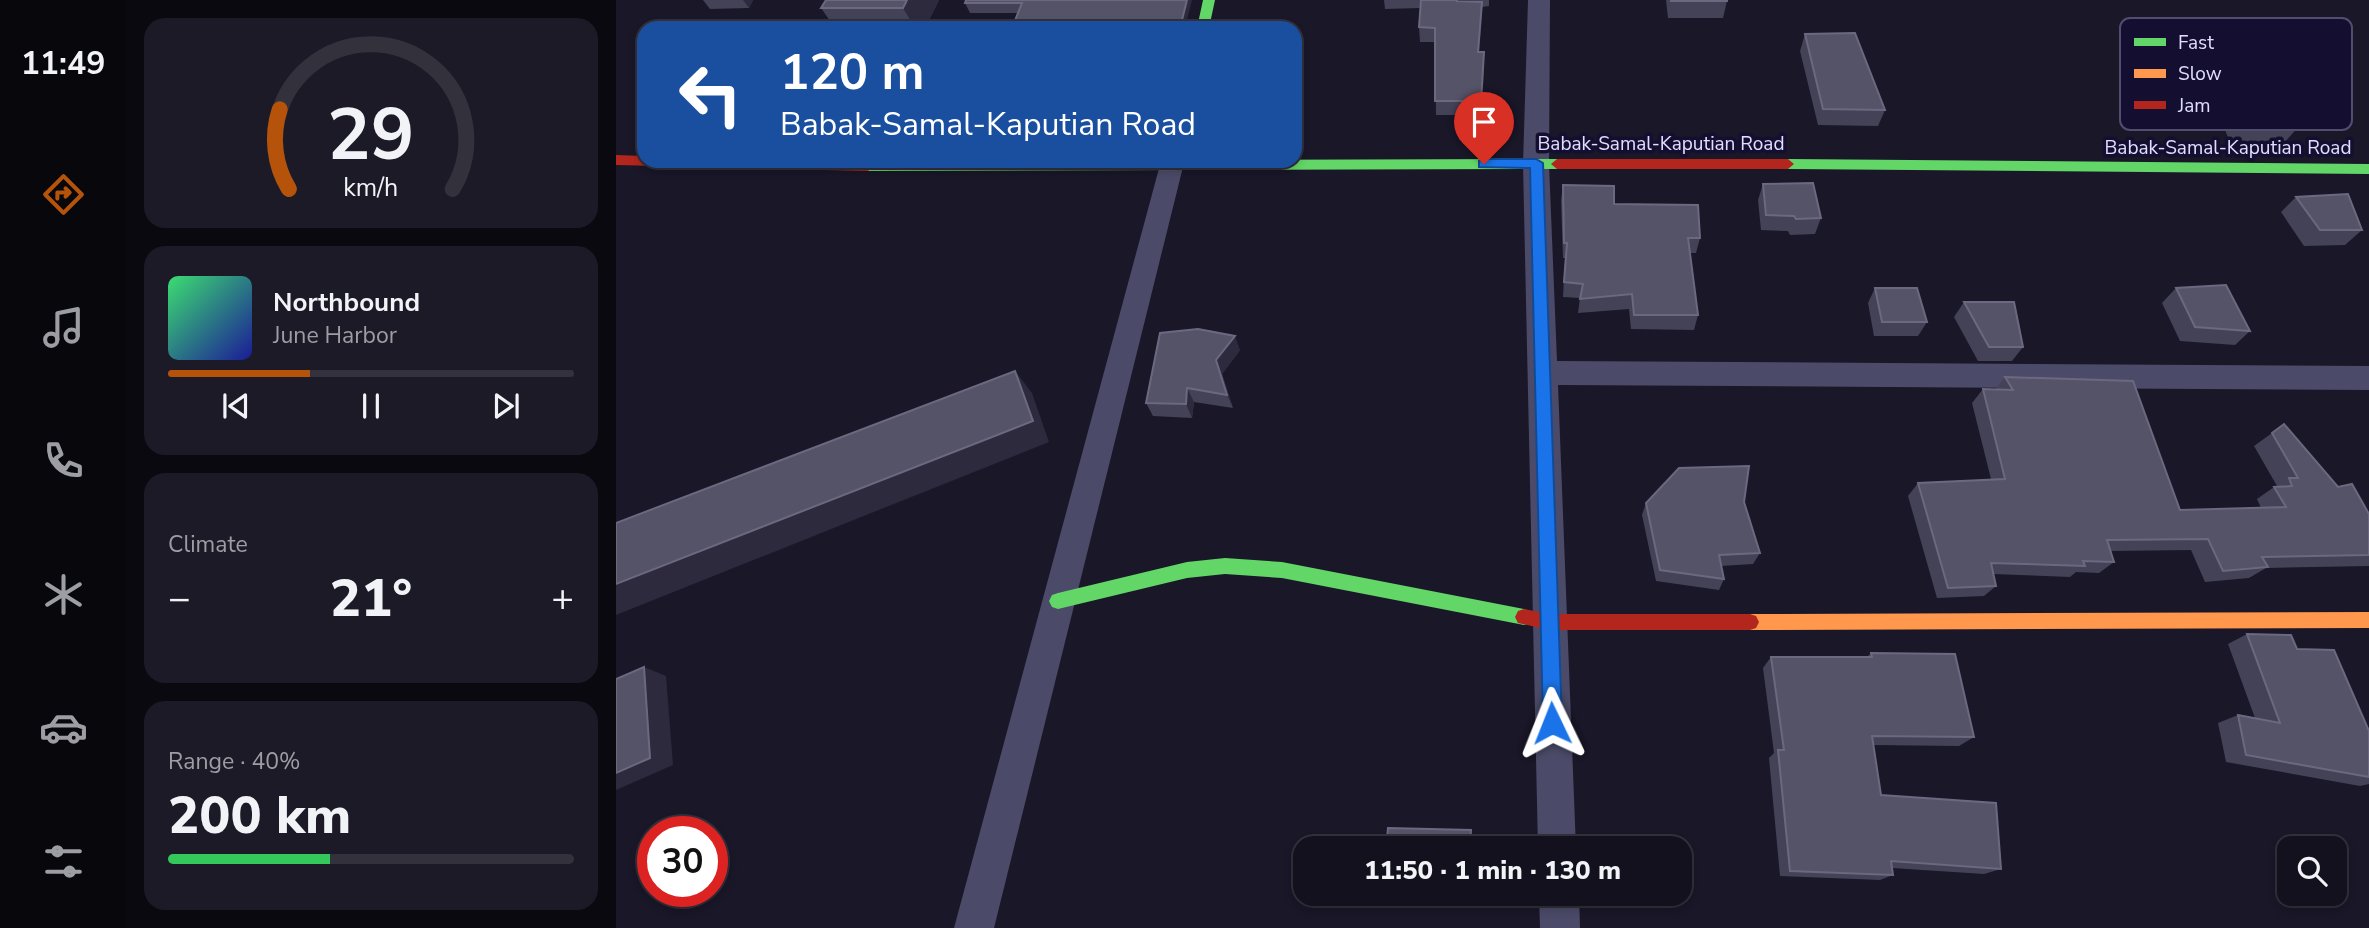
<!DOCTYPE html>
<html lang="en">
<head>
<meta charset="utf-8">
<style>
  body { margin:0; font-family:"Nunito Sans",sans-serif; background:#1c1a27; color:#f1f3f6; height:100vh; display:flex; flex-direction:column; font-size:26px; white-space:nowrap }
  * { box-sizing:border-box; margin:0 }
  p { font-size:23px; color:#9d9da4 }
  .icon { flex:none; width:38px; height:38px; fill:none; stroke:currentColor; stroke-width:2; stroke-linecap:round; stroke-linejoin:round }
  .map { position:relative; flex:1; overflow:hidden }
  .sheet { display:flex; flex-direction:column; gap:18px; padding:18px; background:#0a0910; width:490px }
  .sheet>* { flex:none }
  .top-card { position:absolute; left:21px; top:21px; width:665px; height:147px; border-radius:21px; box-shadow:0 4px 10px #0003,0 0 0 2px #32313c; background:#1a4fa0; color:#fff; overflow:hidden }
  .tools { position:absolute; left:1661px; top:836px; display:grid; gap:14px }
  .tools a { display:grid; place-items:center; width:70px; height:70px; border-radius:14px; background:#13111e; box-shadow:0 4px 10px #0003,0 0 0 2px #32313c; font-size:35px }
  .speed { position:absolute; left:21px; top:816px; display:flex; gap:14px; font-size:35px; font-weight:700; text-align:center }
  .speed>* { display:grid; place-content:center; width:91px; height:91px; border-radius:50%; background:#13111e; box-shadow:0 4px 10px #0003,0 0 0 2px #32313c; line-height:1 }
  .speed .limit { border:10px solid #d22; background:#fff; color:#111 }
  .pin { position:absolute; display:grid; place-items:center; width:60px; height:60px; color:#fff; margin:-72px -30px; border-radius:50% 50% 50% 0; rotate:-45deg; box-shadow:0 0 7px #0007 }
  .pin .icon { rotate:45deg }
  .me { position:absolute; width:77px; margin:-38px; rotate:358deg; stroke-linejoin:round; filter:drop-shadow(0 0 5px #0008) }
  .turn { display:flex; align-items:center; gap:24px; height:147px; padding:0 28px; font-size:32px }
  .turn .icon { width:91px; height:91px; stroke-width:2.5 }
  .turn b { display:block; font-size:49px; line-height:60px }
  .big { font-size:52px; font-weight:800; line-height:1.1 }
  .sheet .card { flex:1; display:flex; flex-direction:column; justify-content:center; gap:10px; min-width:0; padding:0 24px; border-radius:21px; background:#1c1a27 }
  .sheet .dial { align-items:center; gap:0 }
  .dial svg { height:182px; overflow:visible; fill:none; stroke:#32313c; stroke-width:7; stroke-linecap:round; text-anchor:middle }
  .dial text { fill:#f1f3f6; stroke:none }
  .song { display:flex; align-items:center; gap:21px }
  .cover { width:84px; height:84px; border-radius:10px; background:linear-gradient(135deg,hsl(140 70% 55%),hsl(240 70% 35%)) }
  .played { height:7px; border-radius:4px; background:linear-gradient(90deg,#b45309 35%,#32313c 35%) }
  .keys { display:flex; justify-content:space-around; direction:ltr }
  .heat { display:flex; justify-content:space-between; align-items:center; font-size:38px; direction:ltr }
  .charge { height:10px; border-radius:5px; background:linear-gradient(90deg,#34c759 40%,#32313c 0) }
  .trip { position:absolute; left:677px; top:836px; width:399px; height:70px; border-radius:21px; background:#13111e; box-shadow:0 4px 10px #0003,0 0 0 2px #32313c; font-weight:800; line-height:70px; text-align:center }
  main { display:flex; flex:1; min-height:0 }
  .tab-bar { display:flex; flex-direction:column; width:126px; justify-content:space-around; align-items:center; background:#08070c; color:#9d9da4 }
  .tab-bar .icon { width:49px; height:49px }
  .tab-bar .on { color:#b45309 }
  .tab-bar b { font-size:32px; color:#f1f3f6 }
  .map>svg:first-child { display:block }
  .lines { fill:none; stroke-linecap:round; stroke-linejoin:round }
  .street { fill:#4b4b69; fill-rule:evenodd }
  .fast { fill:#63d668; fill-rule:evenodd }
  .slow { fill:#ff974d; fill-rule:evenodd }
  .jam { fill:#b3261e; fill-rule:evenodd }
  .wall { fill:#444256 }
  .shaded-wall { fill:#2c2a3c }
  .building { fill:#555368; stroke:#6b6880; stroke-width:2 }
  .route { fill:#1a73e8; stroke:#114b97; stroke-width:2 }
  .labels { text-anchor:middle; stroke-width:7; stroke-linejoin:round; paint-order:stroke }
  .street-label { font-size:19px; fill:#e1deff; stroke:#140f30 }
  .key { fill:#140f30; stroke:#524d6e; stroke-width:2 }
  .key-label { font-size:19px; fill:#e1deff }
</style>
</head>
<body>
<main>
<nav class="tab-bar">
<b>11:49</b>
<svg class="icon on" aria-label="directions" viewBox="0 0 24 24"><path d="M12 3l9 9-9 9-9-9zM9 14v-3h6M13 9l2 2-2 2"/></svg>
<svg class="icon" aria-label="music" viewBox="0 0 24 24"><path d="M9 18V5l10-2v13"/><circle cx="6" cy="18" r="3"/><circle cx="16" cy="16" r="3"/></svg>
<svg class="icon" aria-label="phone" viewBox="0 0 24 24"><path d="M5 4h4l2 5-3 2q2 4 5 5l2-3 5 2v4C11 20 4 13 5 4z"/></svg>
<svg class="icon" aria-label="climate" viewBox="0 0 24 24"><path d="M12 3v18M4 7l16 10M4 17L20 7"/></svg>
<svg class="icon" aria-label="car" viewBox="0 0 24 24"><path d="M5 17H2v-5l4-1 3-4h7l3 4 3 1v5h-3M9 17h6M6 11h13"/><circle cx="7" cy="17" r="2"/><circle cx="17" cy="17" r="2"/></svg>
<svg class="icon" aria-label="filters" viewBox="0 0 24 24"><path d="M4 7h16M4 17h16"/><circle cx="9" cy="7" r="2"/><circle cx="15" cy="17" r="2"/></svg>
</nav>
<section class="sheet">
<div class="card dial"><svg viewBox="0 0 100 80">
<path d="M14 69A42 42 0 1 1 86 69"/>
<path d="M14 69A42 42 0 0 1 10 34" stroke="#b45309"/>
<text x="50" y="56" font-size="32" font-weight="700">29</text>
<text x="50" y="72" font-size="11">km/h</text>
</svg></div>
<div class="card">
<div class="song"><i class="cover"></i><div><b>Northbound</b><p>June Harbor</p></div></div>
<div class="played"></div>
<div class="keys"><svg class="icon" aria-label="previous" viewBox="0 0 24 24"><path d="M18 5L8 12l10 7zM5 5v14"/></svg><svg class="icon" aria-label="pause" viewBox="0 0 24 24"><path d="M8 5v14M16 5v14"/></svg><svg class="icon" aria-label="next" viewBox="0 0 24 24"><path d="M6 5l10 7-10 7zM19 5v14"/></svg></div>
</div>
<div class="card"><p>Climate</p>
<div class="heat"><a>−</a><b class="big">21°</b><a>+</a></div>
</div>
<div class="card"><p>Range · 40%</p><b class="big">200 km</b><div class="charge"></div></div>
</section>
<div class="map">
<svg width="1753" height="928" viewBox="0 0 1753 928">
  <rect width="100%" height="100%" fill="#191728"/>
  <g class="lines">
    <!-- street -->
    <g class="street">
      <polygon points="912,0 934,0 933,164 941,361 1753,366 1753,390 942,385 960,849 922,849 907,164"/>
      <polygon points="545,161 563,161 567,167 378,928 338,928"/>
      <polygon points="923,894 963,894 964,928 924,928"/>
    </g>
    <!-- fast -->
    <g class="fast">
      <polygon points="587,0 599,0 593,28 581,28"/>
      <polygon points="941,159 947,164 941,169 252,171 246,166 252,161"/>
      <polygon points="1172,159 1753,164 1753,174 1172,169 1166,164"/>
      <polygon points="609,558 666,562 908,609 914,611 917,617 914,623 908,625 666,578 609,574 571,578 442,609 436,607 433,601 436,595 442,593 571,562"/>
    </g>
    <!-- slow -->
    <polygon class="slow" points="1753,612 1753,628 1134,630 1128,628 1125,622 1128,616 1134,614"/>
    <!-- jam -->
    <g class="jam">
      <polygon points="0,155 28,156 28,161 252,161 258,166 252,171 0,165"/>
      <polygon points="941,159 1172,159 1178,164 1172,169 941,169 935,164"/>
      <polygon points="908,609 933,614 1134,614 1140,616 1143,622 1140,628 1134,630 933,630 902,623 899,617 902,611"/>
    </g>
  </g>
  <!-- wall -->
  <g class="wall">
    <polygon points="87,0 137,0 133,8 94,9"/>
    <polygon points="323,0 309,28 219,28 205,8"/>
    <polygon points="576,0 402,13 354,13 349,3"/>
    <polygon points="768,0 873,0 873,6 866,7 863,52 868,52 866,115 820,115 819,42 804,42 803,27 804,8 769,9"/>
    <polygon points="1050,0 1111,0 1111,1 1107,18 1052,18"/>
    <polygon points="1189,34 1269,110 1262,126 1202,125 1184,51"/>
    <polygon points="1609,78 1684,125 1669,142 1614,143 1596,95"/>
    <polygon points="1147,184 1205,218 1199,234 1174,235 1172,231 1145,230 1142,200"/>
    <polygon points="947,185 1084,238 1080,253 1074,253 1082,315 1078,330 1015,329 1013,309 962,313 964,298 947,297 949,258 947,258 945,200"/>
    <polygon points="1680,197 1746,230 1729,245 1688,246 1665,212"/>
    <polygon points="1259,288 1311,322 1302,336 1258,336 1252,303"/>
    <polygon points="1560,288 1634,331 1619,345 1564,341 1546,303"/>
    <polygon points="1348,302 1407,347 1396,361 1362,361 1338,317"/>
    <polygon points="624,350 606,374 617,408 578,402 576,418 537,416 530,403"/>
    <polygon points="1389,377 1564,510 1645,508 1641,499 1658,487 1661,486 1638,446 1656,433 1753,514 1753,566 1650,568 1633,578 1589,582 1575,550 1495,551 1498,562 1483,573 1460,572 1454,577 1377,574 1380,586 1368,596 1321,598 1292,496 1302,483 1375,479 1356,403 1367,389 1379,390"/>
    <polygon points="1128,502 1144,553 1137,564 1105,566 1108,579 1103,590 1040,581 1026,515 1030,503"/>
    <polygon points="1631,634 1681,649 1753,731 1753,784 1744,786 1610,762 1602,723 1622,715 1639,718 1612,644"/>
    <polygon points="1255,653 1358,737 1343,746 1257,745 1265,795 1385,869 1368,874 1276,868 1277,875 1264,880 1164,876 1153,758 1158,753 1147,668 1155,657 1251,657"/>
    <polygon points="852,894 851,906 770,903 767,899"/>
  </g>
  <!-- shaded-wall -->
  <g class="shaded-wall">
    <polygon points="127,0 137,0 133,8"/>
    <polygon points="291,0 323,0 309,28 299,28 287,8"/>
    <polygon points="571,0 576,0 569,28 564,28"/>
    <polygon points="866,2 866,16 862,66 862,52"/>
    <polygon points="868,52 868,66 866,115 865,101"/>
    <polygon points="619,336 624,350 606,374 617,408 611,395 600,360"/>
    <polygon points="399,371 416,393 433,442 0,615 0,584"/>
    <polygon points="571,388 578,402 576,418 570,404"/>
    <polygon points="28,667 50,676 57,765 0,790 0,773"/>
  </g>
  <!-- building -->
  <g class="building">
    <polygon points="210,0 291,0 287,8 205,8"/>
    <polygon points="350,0 571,0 564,28 396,28 406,3 349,3"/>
    <polygon points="805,0 841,0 841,1 866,2 862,52 868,52 865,101 819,101 819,28 803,27"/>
    <rect x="1055" y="0" width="56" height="1"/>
    <polygon points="1239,33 1269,110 1207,109 1189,34"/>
    <polygon points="1197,183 1205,218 1180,219 1178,216 1150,215 1147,184"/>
    <polygon points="947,185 998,186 998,204 1082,205 1084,238 1072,238 1082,315 1018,315 1016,294 964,299 967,284 948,282 951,243 948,243"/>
    <polygon points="1732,194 1746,230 1704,230 1680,197"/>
    <polygon points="1610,285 1634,331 1579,327 1560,288"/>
    <polygon points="1259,288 1301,288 1311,322 1266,322"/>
    <polygon points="1348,302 1398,302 1407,347 1373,347"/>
    <polygon points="582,329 619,336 600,360 611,395 571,388 570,404 530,403 544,333"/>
    <polygon points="399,371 417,421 0,584 0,523"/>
    <polygon points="1389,377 1517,381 1564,510 1670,507 1658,487 1676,486 1673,478 1682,478 1656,433 1668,424 1722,487 1736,484 1753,514 1753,555 1646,557 1652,567 1607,571 1592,539 1491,540 1498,562 1467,561 1469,566 1375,563 1380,586 1332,588 1302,483 1389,479 1367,389 1397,390"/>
    <polygon points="1133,466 1128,502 1144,553 1103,555 1108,579 1044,570 1030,503 1063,468"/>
    <polygon points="1631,634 1675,635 1681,649 1718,650 1753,731 1753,777 1630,755 1622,715 1664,723"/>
    <polygon points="1255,653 1339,654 1358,737 1256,736 1265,795 1380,803 1385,869 1275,861 1277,875 1174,871 1162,750 1168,750 1155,657 1256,657"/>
    <polygon points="28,667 34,758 0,773 0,679"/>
    <polygon points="772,828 855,830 854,849 770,849"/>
    <polygon points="767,894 851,894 851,903 767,899"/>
  </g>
  <!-- route -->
  <polygon class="route" points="868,159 920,159 927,163 946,723 943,729 936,732 930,729 927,723 914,168 863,167 863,161"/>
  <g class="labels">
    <!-- street labels -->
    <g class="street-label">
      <text x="1045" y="150">Babak-Samal-Kaputian Road</text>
      <text x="1612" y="154">Babak-Samal-Kaputian Road</text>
    </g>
  </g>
  <!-- legend -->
  <rect x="1504" y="18" width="232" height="112" rx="10" class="key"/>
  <rect x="1518" y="38" width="32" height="8" fill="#63d668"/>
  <rect x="1518" y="69" width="32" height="9" fill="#ff974d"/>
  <rect x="1518" y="101" width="32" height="8" fill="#b3261e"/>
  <g class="key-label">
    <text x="1562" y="49">Fast</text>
    <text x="1562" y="80">Slow</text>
    <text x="1562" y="112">Jam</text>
  </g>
</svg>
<div class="tools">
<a><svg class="icon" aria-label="search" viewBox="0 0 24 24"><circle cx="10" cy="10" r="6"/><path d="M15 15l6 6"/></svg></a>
</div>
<div class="speed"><div class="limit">30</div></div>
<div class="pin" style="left:868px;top:164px;background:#d93025"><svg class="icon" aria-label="arrive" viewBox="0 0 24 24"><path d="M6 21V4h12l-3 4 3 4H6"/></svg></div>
<svg class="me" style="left:936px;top:723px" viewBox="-20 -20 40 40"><path d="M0-17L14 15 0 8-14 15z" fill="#1a73e8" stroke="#fff" stroke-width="4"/></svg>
<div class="trip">11:50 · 1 min · 130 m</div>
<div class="top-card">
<div class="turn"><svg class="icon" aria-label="left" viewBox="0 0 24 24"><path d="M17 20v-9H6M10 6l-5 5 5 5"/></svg><div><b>120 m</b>Babak-Samal-Kaputian Road</div></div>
</div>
</div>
</main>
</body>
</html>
